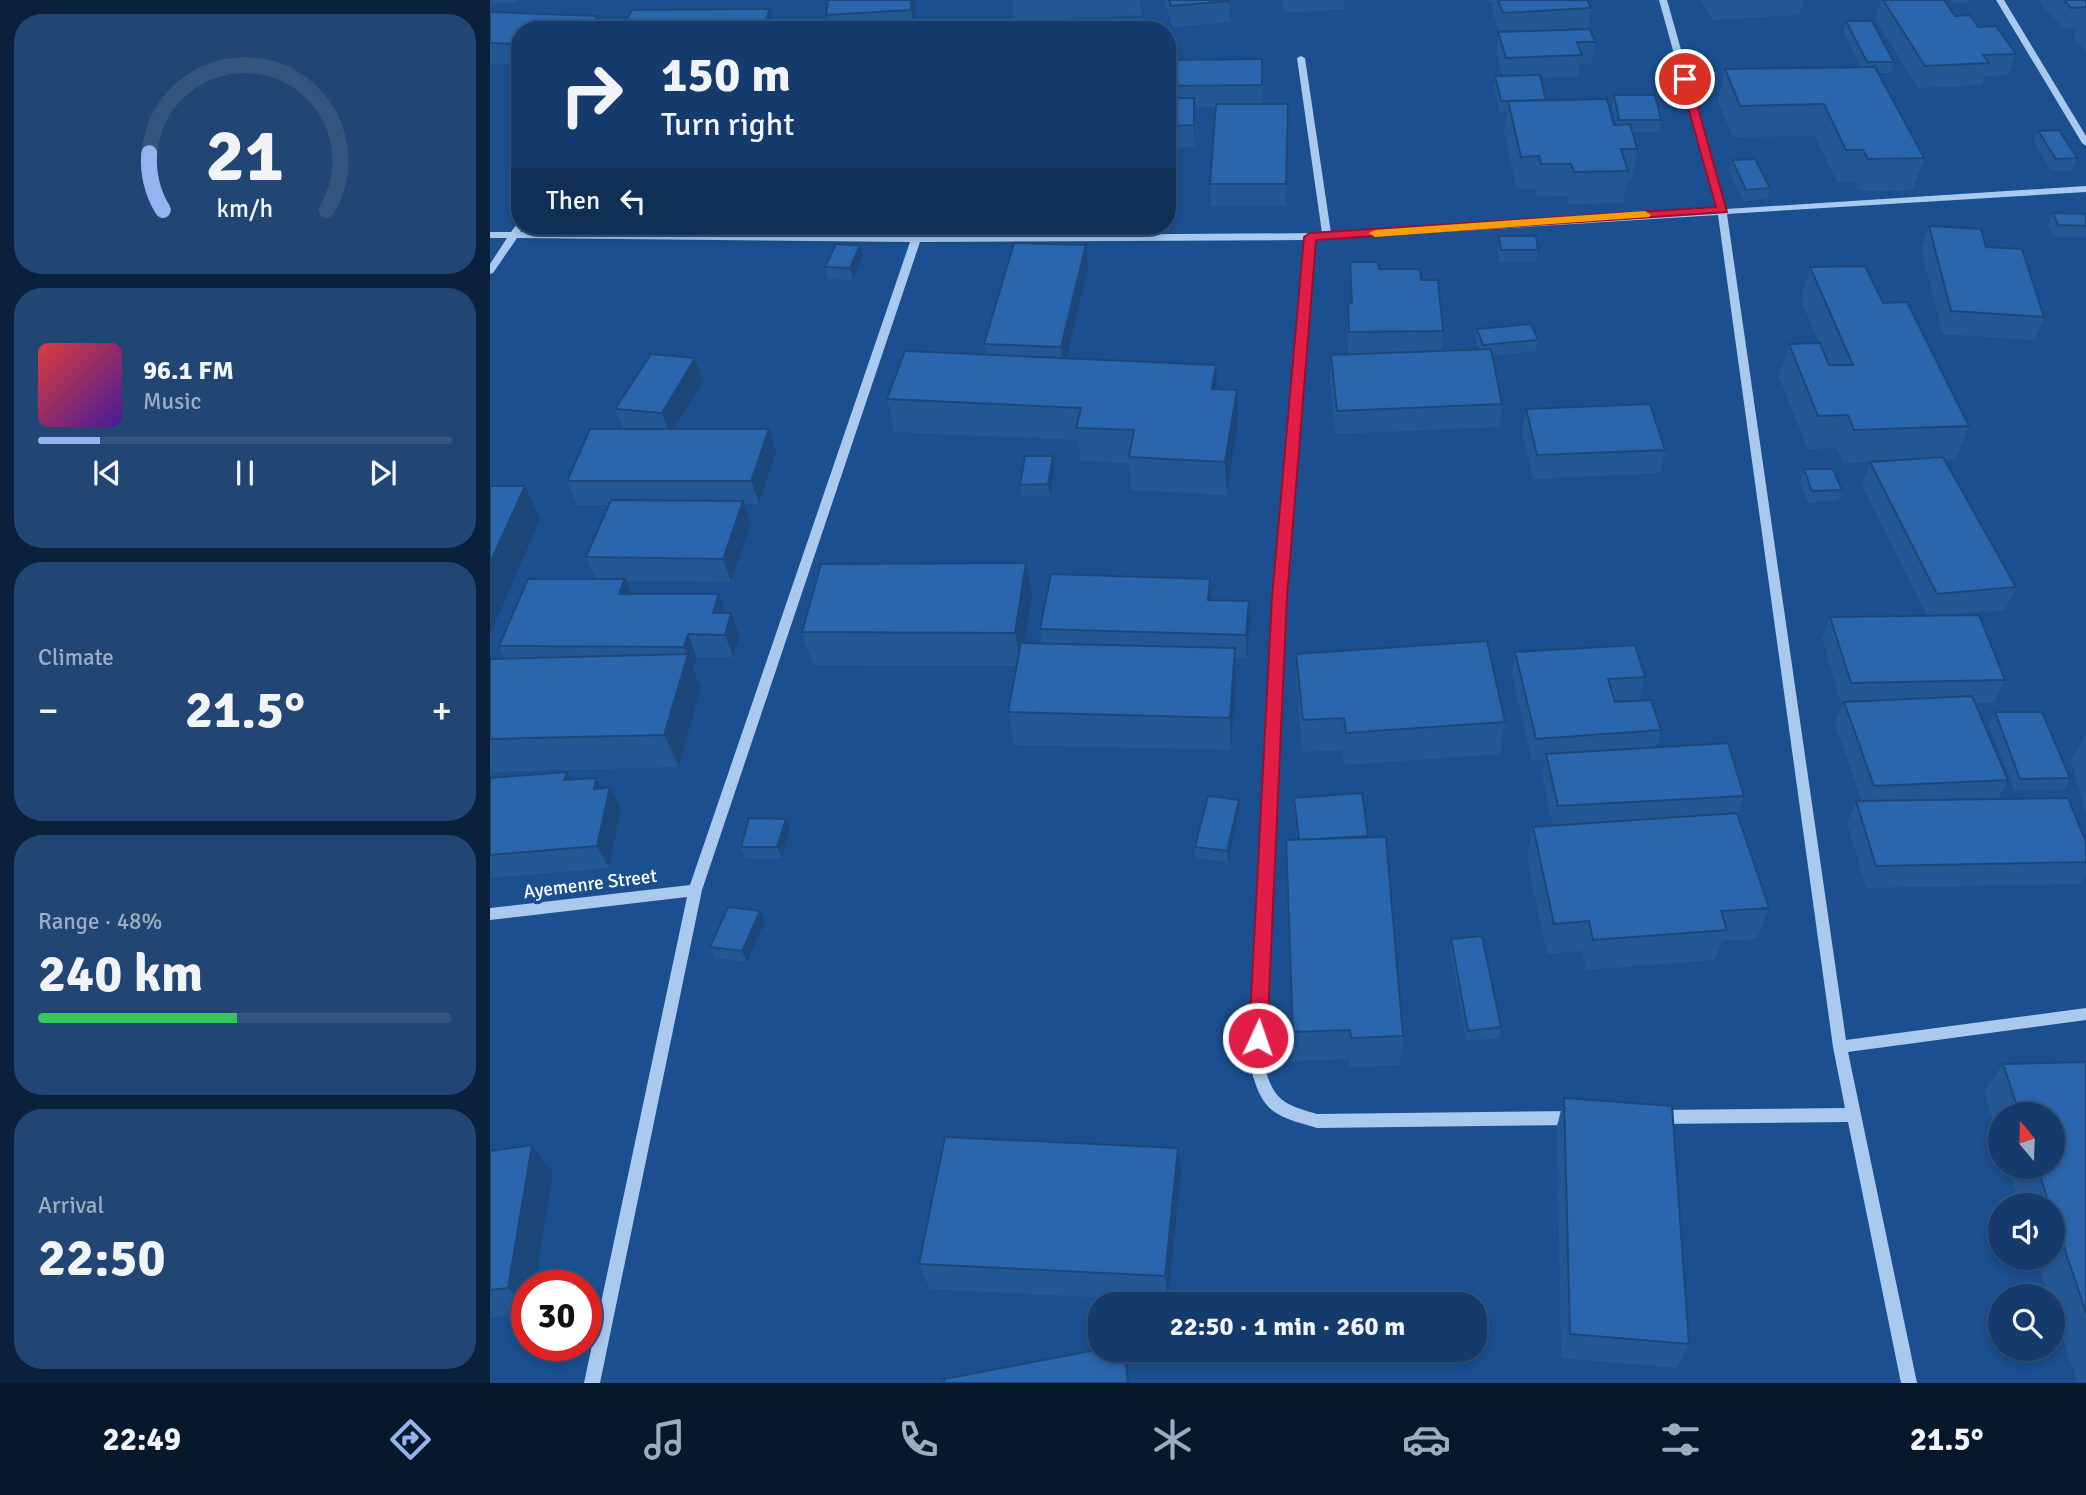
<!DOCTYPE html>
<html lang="en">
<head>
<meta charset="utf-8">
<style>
  body { margin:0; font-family:Signika,sans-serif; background:#214673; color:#f1f3f6; height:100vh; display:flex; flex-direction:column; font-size:26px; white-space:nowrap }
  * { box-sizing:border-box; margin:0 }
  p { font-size:23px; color:#9dadc1 }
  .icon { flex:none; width:38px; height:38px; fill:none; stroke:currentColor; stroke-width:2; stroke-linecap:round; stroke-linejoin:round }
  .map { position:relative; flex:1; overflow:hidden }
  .side { display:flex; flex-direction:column; gap:14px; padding:14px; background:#0b203b; width:490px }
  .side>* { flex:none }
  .top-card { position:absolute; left:21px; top:21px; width:665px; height:214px; border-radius:28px; box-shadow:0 4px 10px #0003,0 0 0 2px #33557e; background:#143b6b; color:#f1f3f6; overflow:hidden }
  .needle { width:46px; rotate:341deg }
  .buttons { position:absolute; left:1498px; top:1102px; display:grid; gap:14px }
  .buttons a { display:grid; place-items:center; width:77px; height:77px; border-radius:50%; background:#143b6b; box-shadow:0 4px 10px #0003,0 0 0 2px #33557e; font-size:35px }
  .speed { position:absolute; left:21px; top:1270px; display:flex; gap:14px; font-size:35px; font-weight:700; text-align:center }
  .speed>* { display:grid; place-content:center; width:91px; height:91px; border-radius:50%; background:#143b6b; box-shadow:0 4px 10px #0003,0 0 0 2px #33557e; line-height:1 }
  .speed .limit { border:10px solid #d22; background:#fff; color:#111 }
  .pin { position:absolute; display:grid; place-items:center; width:60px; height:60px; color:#fff; margin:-30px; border:4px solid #fff; border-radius:50%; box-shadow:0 2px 7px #0007 }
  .me { position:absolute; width:77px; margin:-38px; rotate:3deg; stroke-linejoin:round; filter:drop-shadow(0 0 5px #0008) }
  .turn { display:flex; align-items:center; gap:24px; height:147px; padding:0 35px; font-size:32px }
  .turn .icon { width:91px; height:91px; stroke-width:2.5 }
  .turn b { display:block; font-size:49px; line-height:60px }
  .then { display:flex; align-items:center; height:66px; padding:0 35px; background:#0003; gap:14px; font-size:26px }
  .big { font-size:52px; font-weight:700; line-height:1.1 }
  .side .tile { flex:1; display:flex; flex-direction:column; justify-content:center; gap:10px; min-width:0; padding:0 24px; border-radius:28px; background:#214673 }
  .side .dial { align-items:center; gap:0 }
  .dial svg { height:182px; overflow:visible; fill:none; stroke:#33557e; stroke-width:7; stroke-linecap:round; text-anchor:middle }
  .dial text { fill:#f1f3f6; stroke:none }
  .song { display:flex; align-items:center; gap:21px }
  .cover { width:84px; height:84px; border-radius:10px; background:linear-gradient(135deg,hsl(0 70% 55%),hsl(260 70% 35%)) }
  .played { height:7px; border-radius:4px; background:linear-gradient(90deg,#95b2f1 15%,#33557e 15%) }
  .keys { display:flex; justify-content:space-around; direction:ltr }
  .heat { display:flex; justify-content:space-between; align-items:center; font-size:38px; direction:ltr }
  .charge { height:10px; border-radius:5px; background:linear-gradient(90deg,#34c759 48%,#33557e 0) }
  .trip { position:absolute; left:598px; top:1292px; width:399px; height:70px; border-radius:28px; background:#143b6b; box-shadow:0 4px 10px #0003,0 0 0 2px #33557e; font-weight:700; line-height:70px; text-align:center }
  .menu { display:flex; height:112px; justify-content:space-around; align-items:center; background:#08182b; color:#9dadc1 }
  .menu .icon { width:49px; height:49px }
  .menu .on { color:#95b2f1 }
  .menu b { font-size:32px; color:#f1f3f6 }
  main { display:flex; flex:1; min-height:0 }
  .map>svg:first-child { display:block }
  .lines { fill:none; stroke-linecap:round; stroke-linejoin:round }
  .minor { fill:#a9c9ee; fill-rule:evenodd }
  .wall { fill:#245895 }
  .shaded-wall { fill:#1d4779 }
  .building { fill:#2a66ad; stroke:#1d4779; stroke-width:2 }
  .route { fill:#e11d48; stroke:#92132f; stroke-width:2 }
  .slow { fill:#f59e0b }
  .labels { text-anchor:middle; stroke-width:7; stroke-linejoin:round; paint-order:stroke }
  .street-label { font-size:19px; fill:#fff; stroke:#1b4f8f }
</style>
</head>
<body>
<main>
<section class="side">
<div class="tile dial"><svg viewBox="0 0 100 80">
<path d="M14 69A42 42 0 1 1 86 69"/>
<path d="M14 69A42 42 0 0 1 8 44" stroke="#95b2f1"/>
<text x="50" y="56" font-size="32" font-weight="700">21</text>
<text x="50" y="72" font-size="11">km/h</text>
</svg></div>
<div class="tile">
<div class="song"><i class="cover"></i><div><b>96.1 FM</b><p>Music</p></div></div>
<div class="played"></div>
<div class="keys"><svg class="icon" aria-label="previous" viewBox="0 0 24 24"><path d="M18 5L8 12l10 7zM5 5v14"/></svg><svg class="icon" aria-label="pause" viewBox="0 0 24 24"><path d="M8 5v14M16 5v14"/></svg><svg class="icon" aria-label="next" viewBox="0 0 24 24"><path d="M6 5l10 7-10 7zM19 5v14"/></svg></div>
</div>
<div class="tile"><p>Climate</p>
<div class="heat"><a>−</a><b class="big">21.5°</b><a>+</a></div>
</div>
<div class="tile"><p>Range · 48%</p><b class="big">240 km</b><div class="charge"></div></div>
<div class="tile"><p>Arrival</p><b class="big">22:50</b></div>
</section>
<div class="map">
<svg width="1596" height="1383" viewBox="0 0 1596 1383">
  <rect width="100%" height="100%" fill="#1b4f8f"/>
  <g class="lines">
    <!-- minor -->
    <g class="minor">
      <path d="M 1169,0 L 1177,0 L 1236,209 L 1596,186 L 1596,192 L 1237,214 L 1356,1040 L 1596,1008 L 1596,1020 L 1358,1052 L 1427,1383 L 1411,1383 L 1358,1122 L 1168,1124 L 1163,1122 L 1160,1117 L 1163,1112 L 1168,1110 L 1355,1108 L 1343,1047 L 1228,215 L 824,240 L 795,597 L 774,1065 C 784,1101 793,1104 827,1114 L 1084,1111 L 1089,1113 L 1092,1118 L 1089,1123 L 1084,1125 L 827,1128 C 782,1115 772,1112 760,1065 L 783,597 L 815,240 L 430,242 L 212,890 L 110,1383 L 94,1383 L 197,897 L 0,920 L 0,908 L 200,885 L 420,242 L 27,238 L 3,273 L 0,274 L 0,264 L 17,238 L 0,238 L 0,232 L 21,232 L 27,224 L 30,223 L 30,226 L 35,226 L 30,232 L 426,236 L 832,233 L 807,58 L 811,56 L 815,58 L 841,233 L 1227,209 Z"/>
      <polygon points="1506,0 1514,0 1596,136 1596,146 1592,143"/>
      <polygon points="95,26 127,28 131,30 95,30"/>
    </g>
  </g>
  <!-- wall -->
  <g class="wall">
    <polygon points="0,0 29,0 25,2 0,4"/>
    <polygon points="338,0 425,0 425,30 298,30 338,25 336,15"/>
    <polygon points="522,0 650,0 651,15 525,21"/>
    <polygon points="675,0 739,0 740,22 682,27"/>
    <polygon points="791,0 855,0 854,9 794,13"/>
    <polygon points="998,0 1097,0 1101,8 1098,29 1105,42 1102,64 1090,64 1088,77 1050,78 1056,100 1124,125 1126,125 1122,106 1124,95 1171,120 1169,132 1142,132 1147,149 1141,181 1137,181 1133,203 1079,204 1077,196 1047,197 1045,189 1027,189 1014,132 1017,112 1010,112 1004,87 1005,76 1013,76 1006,53 1008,32 1010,32 1002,11 1003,2 999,2"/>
    <polygon points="1211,0 1313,0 1309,15 1223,20"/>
    <polygon points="1391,0 1454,0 1465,16 1488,27 1526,54 1518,75 1495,76 1492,85 1428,88 1386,20"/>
    <polygon points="1461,0 1478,0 1477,3 1463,3"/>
    <polygon points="1551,0 1596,0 1596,51 1583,37 1587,28 1574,29 1550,3"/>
    <polygon points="0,12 108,16 113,30 30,30 30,65 0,64"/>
    <polygon points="1356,21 1404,62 1401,73 1388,73 1434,158 1423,190 1368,191 1364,182 1347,182 1325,136 1243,137 1228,101 1235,69 1371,67 1354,32"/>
    <polygon points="772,59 773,104 798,104 796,206 721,206 720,184 726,107 704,107 705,147 677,148 677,60"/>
    <polygon points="1548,131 1587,158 1582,170 1561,170 1544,142"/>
    <polygon points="1242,160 1280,188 1277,199 1254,201 1239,172"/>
    <polygon points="1563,213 1596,214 1596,237 1563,237 1558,225"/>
    <polygon points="1439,226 1496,247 1554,317 1545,340 1453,334 1431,249"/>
    <polygon points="1009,236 1048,250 1046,262 1009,262 1008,247"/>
    <polygon points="596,245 598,268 577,358 727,389 748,423 737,495 642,490 639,463 591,461 588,440 405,432 397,399 496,355 494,344"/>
    <polygon points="373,257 363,280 338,279 335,267"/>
    <polygon points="860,262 931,280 953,331 951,351 989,350 986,341 987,329 1048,340 1046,351 1002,356 1012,404 1009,427 846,434 840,378 841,355 858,354 857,327 858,304 861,304"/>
    <polygon points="1320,267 1393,303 1479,426 1466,459 1454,459 1526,587 1515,610 1456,615 1515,680 1504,703 1485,703 1518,780 1508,799 1596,842 1596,875 1590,884 1376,888 1357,823 1366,801 1372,801 1345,724 1352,705 1332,639 1340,617 1437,615 1372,485 1380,462 1353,463 1347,448 1318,449 1289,377 1299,344 1329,343 1311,300"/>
    <polygon points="205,358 213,381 184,429 286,452 269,504 254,504 261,524 241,582 135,581 141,594 236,613 241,613 250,636 243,657 207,657 203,668 211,687 189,767 0,772 0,659 15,659 9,646 106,579 96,557 119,505 87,505 77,481 133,429 125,409"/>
    <polygon points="1036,409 1175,450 1170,473 1043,479 1032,432"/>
    <polygon points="565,468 560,496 532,496 530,485"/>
    <polygon points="1314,469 1352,490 1348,501 1318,503 1310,481"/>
    <polygon points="536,563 542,596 534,643 552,644 550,629 721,600 760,624 757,658 745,658 746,681 741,750 525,745 518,712 527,666 323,665 312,632"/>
    <polygon points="1025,652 1155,677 1149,700 1125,701 1171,730 1166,747 1254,796 1248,814 1279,908 1267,939 1232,941 1225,960 1096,970 1092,951 1057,954 1037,859 1043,827 1063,826 1052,776 1055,760 1042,761 1022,675"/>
    <polygon points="806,654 1015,722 1010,754 855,765 852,750 813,752 806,686"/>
    <polygon points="1505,712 1580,778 1574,790 1524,790 1499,724"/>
    <polygon points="1596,734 1596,814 1581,760"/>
    <polygon points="77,772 81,780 106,778 111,788 120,787 131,809 119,868 0,878 0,778"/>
    <polygon points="872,793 878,838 913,1036 910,1065 860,1067 859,1059 803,1061 796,871 796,840 807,840 804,809 804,798"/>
    <polygon points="749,811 738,863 706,858 705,847"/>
    <polygon points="296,819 300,830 292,858 255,858 251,847"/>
    <polygon points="270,911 275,922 257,962 225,958 220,947"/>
    <polygon points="961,939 1011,1027 1009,1038 976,1041 960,949"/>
    <polygon points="1596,1062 1596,1382 1587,1382 1563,1308 1563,1297 1559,1297 1547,1258 1563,1258 1563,1206 1530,1206 1518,1167 1563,1167 1563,1115 1510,1115 1510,1144 1494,1092 1513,1064"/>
    <polygon points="1074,1098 1199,1344 1187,1368 1071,1358 1067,1126"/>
    <polygon points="42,1145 63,1172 45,1286 37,1286 37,1313 0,1318 0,1151"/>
    <polygon points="691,1175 678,1301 440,1289 429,1264"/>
  </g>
  <!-- shaded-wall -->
  <g class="shaded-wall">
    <polygon points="421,0 425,0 426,4 425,30 421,10"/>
    <polygon points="280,9 285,30 272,30"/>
    <polygon points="108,16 113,30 98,30"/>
    <polygon points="704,98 705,120 705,147 704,125"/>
    <polygon points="370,245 373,257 363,280 360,268"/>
    <polygon points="596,245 598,268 574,370 571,347"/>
    <polygon points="205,358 213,381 180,436 172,413"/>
    <polygon points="726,365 728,398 722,389"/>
    <polygon points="747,390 748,423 737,495 735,462"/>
    <polygon points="279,429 286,452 269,504 261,481"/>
    <polygon points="563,456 565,468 560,496 558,484"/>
    <polygon points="35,486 50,519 0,635 0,563"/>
    <polygon points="253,501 261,524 241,582 233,559"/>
    <polygon points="536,563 542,596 531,666 525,633"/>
    <polygon points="135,579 145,602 129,594"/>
    <polygon points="720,579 721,602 718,600"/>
    <polygon points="229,594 237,617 232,636 223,613"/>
    <polygon points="759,601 760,624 757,658 756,635"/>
    <polygon points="241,613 250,636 243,657 235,635"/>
    <polygon points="198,634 207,657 203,668 211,687 189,767 174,735 197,656 194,647"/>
    <polygon points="745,648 746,681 741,750 740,718"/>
    <polygon points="77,772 88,794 74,780"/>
    <polygon points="106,778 117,800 120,787 131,809 119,868 107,846 104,789"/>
    <polygon points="749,800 749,811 738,863 737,851"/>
    <polygon points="296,819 300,830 292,858 287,847"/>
    <polygon points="270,911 275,922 257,962 252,951"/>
    <polygon points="42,1145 63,1172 45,1286 37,1286 37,1308 18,1288"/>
    <polygon points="688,1148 691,1175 678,1301 675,1276"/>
    <polygon points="635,1349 637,1361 640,1383 638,1383"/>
  </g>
  <!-- building -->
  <g class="building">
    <polygon points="338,0 421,0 421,10 336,15"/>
    <polygon points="679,0 739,0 739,1 681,6"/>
    <polygon points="1008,0 1097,0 1101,8 1013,13"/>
    <polygon points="1393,0 1454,0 1465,16 1480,15 1488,27 1506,26 1526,54 1493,55 1499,63 1435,66"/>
    <polygon points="1574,0 1596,0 1596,7 1581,8"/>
    <polygon points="280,9 272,30 131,30 142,10"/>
    <polygon points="0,12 108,16 98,30 30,30 30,44 0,43"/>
    <polygon points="1356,21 1382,21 1404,62 1377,62"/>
    <polygon points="300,24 396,27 395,30 298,30"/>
    <polygon points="1100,29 1105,42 1087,42 1092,55 1016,58 1008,32"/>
    <polygon points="772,59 772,85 677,86 677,60"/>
    <polygon points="1385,67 1434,158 1378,159 1373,150 1356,150 1334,104 1250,106 1235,69"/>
    <polygon points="1050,75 1056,100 1011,101 1005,76"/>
    <polygon points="1124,95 1165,95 1171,120 1129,120"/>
    <polygon points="677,98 704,98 704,125 677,126"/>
    <polygon points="1117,99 1124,125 1140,124 1147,149 1131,149 1138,171 1084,172 1081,164 1051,164 1049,156 1031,157 1018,101"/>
    <polygon points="726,104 798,104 796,184 720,184"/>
    <polygon points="1569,130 1587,158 1566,159 1548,131"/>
    <polygon points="1265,159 1280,188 1256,190 1242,160"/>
    <polygon points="1563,213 1596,214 1596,226 1568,225"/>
    <polygon points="1439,226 1491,229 1496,247 1532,249 1554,317 1461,311"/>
    <polygon points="1009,236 1046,236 1048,250 1011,250"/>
    <polygon points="524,243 596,245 571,347 494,344"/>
    <polygon points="346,244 370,245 360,268 335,267"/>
    <polygon points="860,262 888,262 889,269 930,269 931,280 948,280 953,331 859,332 858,304 862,303"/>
    <polygon points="1375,266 1393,303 1417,302 1479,426 1364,430 1358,415 1328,416 1299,344 1330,343 1339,365 1363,365 1320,267"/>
    <polygon points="1041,324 1048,340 993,345 987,329"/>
    <polygon points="1001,349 1012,404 847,411 841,355"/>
    <polygon points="415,351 726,365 722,389 747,390 735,462 639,457 644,430 586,428 591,408 397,399"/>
    <polygon points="161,354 205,358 172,413 125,409"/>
    <polygon points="1160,404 1175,450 1047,455 1036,409"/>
    <polygon points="100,429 279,429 261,481 77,481"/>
    <polygon points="535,456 563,456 558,484 530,485"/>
    <polygon points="1453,457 1526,587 1447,594 1380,462"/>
    <polygon points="1314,469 1343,469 1352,490 1322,491"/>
    <polygon points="0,486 35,486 0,563"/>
    <polygon points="121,500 253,501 233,559 96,557"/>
    <polygon points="536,563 525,633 312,632 331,564"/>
    <polygon points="561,574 720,579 718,600 759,601 756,635 550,629"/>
    <polygon points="38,579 135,579 129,594 229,594 223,613 241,613 235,635 198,634 194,647 9,646"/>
    <polygon points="1489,615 1515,680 1361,683 1340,617"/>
    <polygon points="997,641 1015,722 856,733 854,718 813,720 806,654"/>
    <polygon points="531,643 745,648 740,718 518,712"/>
    <polygon points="1145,645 1155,677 1118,679 1125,702 1161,700 1171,730 1046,739 1025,652"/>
    <polygon points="198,654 174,735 0,739 0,659"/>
    <polygon points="1482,696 1518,780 1384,786 1354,702"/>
    <polygon points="1505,712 1552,712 1580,778 1530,779"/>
    <polygon points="1238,743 1254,796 1068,806 1056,754"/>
    <polygon points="77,772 74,780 106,778 104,789 120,787 107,846 0,855 0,778"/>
    <polygon points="872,793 878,836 809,840 804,798"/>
    <polygon points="718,796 749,800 737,851 705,847"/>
    <polygon points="1578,798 1596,842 1596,862 1386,866 1366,801"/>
    <polygon points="1247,813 1279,908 1231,911 1237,930 1103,940 1099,921 1064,924 1043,827"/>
    <polygon points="259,818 296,819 287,847 251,847"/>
    <polygon points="896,837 913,1036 861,1038 860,1030 803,1032 796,840"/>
    <polygon points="238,907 270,911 252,951 220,947"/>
    <polygon points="992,936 1011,1027 978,1031 961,939"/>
    <polygon points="1596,1062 1596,1313 1563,1214 1563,1206 1560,1206 1547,1167 1563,1167 1563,1115 1530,1115 1513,1064"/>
    <polygon points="1074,1098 1182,1106 1199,1344 1080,1334"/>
    <polygon points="455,1137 688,1148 675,1276 429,1264"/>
    <polygon points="42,1145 18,1288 0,1290 0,1151"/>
    <polygon points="611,1349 634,1349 638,1383 454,1383 454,1379"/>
  </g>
  <!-- route -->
  <polygon class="route" points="1195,75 1200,79 1237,212 826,240 797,597 777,1038 775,1044 768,1046 761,1044 759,1038 782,597 814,237 820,233 1226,207 1190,79"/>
  <!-- slow -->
  <polygon class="slow" points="1155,211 1161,215 1159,217 885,237 879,233 885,230"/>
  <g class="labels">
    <!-- street labels -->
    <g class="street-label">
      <text transform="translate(100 883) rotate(-7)" y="7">Ayemenre Street</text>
    </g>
  </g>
</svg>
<div class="buttons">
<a><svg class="needle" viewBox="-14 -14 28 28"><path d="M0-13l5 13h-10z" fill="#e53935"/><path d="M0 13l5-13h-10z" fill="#9dadc1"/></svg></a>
<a><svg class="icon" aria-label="sound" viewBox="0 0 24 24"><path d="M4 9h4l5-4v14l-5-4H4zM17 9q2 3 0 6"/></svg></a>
<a><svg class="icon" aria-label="search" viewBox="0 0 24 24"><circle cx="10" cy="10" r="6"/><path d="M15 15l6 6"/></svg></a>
</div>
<div class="speed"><div class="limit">30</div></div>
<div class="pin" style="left:1195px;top:79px;background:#d93025"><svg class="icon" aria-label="arrive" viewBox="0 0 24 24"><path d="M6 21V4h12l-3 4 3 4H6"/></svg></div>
<svg class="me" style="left:768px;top:1038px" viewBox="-20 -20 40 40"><circle r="17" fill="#e11d48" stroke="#fff" stroke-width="3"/><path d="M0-11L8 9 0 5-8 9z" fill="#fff"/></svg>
<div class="trip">22:50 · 1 min · 260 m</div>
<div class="top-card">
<div class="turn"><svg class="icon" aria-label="right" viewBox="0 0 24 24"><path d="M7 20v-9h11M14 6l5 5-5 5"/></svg><div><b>150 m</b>Turn right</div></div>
<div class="then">Then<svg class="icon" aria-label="left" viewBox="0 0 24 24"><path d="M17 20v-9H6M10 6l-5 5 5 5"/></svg></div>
</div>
</div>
</main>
<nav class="menu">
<b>22:49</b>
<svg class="icon on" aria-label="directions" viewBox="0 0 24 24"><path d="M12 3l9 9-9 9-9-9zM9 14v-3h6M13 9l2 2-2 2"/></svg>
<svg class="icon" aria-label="music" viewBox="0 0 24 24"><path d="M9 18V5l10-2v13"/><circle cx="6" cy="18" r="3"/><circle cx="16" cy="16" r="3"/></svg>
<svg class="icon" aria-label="phone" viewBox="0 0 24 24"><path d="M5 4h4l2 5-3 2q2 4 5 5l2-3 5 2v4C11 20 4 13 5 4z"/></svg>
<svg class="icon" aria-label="climate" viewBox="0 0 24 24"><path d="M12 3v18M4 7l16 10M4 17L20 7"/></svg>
<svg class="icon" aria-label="car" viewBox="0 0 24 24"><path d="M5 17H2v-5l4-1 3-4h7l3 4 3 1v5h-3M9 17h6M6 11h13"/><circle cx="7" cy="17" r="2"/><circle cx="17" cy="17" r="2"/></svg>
<svg class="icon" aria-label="filters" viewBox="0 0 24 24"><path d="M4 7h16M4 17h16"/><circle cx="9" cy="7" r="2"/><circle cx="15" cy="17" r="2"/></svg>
<b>21.5°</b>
</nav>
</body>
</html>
